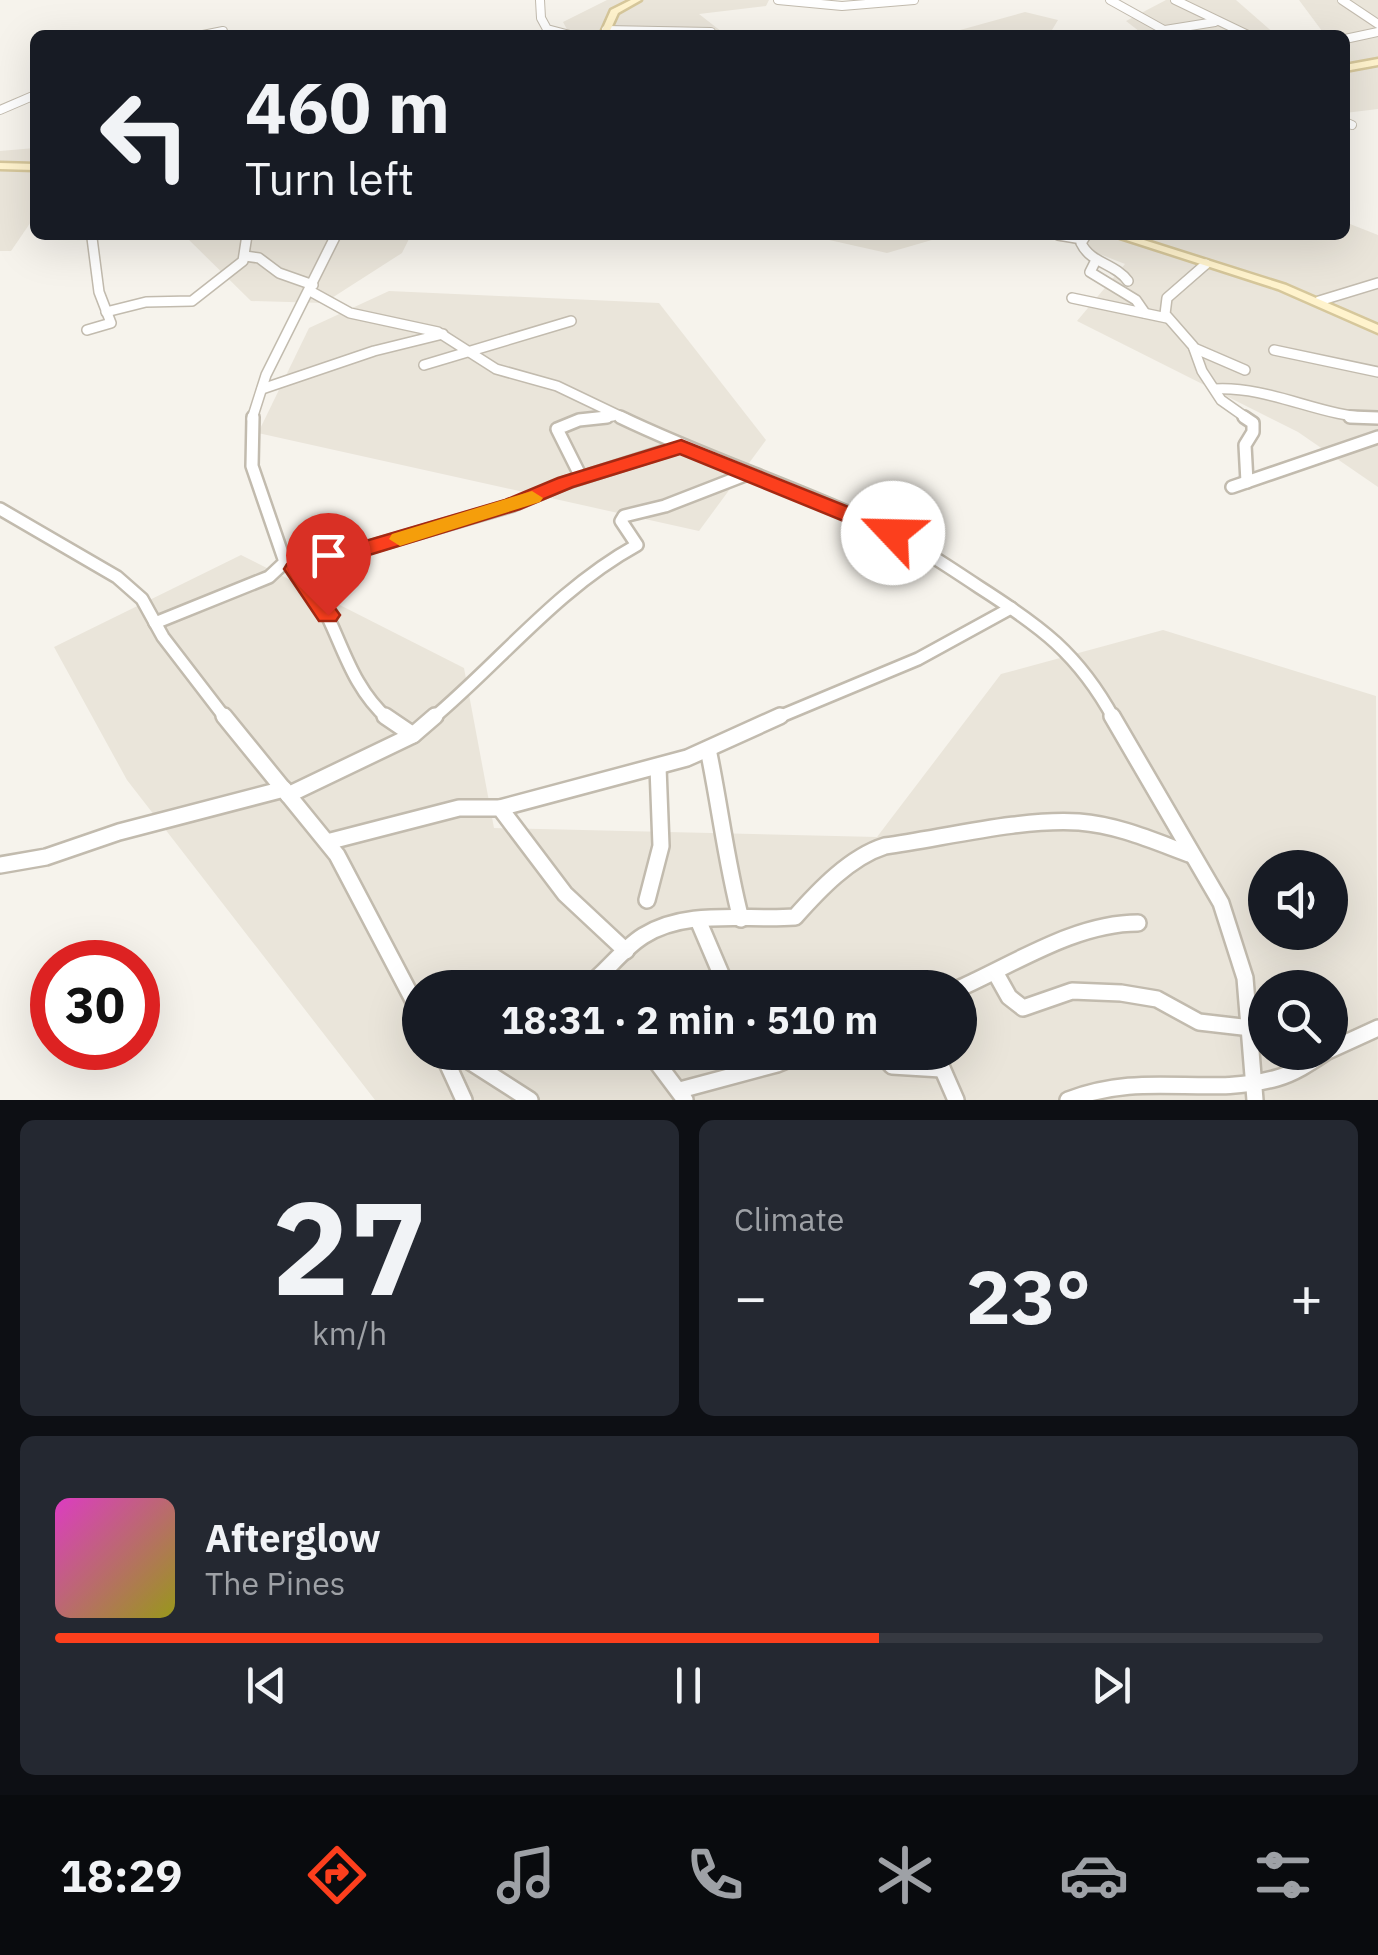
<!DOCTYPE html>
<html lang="en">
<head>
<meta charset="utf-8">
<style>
  body { margin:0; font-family:"IBM Plex Sans",sans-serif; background:#242831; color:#f1f3f6; height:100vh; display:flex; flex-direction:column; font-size:38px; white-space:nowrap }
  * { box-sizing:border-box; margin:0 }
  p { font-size:32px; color:#9ea1a6 }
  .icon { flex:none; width:55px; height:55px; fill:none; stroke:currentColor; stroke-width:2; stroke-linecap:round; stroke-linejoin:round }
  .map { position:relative; height:1100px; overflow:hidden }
  .sheet { display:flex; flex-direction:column; gap:20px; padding:20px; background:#0d0f14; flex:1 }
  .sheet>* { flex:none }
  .banner { position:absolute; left:30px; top:30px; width:1320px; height:210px; border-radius:15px; box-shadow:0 10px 40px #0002; background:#171b24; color:#f1f3f6; overflow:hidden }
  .controls { position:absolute; left:1248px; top:850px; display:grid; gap:20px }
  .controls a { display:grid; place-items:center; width:100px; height:100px; border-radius:50%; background:#171b24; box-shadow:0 10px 40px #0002; font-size:50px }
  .speed { position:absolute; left:30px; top:940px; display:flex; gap:20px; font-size:50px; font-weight:700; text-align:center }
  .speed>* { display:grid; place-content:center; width:130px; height:130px; border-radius:50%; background:#171b24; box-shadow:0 10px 40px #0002; line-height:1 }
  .speed .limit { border:15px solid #d22; background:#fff; color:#111 }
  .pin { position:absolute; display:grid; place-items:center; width:85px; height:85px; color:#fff; margin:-102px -42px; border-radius:50% 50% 50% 0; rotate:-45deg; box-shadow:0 0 10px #0007 }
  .pin .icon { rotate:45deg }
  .me { position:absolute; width:110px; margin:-55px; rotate:294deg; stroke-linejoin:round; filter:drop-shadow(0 0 8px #0008) }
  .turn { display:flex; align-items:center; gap:35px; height:210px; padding:0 50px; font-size:45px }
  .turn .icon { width:130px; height:130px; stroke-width:2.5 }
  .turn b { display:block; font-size:70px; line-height:85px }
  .big { font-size:75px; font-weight:700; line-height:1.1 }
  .sheet .card { flex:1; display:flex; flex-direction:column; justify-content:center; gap:15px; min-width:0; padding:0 35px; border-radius:15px; background:#242831 }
  .sheet .dial { align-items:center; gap:0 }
  .dial b { font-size:130px; line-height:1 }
  .song { display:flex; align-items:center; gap:30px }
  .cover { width:120px; height:120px; border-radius:15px; background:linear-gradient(135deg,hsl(310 70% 55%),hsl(60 70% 35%)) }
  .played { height:10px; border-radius:5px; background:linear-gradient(90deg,#fc3f1d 65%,#363941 65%) }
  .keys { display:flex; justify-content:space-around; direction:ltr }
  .heat { display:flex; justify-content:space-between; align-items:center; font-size:55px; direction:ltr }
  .sheet .tiles { flex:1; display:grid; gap:20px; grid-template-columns:1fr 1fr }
  .card:last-child { grid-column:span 2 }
  .trip { position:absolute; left:402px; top:970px; width:575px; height:100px; border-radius:50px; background:#171b24; box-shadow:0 10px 40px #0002; font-weight:700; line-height:100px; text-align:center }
  .dock { display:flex; height:160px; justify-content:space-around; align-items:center; background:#090b0e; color:#9ea1a6 }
  .dock .icon { width:70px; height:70px }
  .dock .active { color:#fc3f1d }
  .dock b { font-size:45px; color:#f1f3f6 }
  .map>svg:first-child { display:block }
  .residential { fill:#eae5da; fill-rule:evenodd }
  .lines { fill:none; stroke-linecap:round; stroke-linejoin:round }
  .street-far3-casing { stroke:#c2bbae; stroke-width:10 }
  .street-far2-casing { stroke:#c2bbae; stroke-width:12 }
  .street-far1-casing { stroke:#c2bbae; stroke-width:16 }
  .street-casing { stroke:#c2bbae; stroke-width:20 }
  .secondary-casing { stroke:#d6c79b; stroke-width:5 }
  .street-far3 { stroke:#fff; stroke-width:8 }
  .street-far2 { stroke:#fff; stroke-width:9 }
  .street-far1 { stroke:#fff; stroke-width:11 }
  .street { stroke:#fff; stroke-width:15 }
  .secondary { fill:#fff3cd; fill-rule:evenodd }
  .route { fill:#fc3f1d; stroke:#a42913; stroke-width:2.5 }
  .slow { fill:#f59e0b }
</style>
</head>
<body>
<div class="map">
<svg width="1378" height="1100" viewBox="0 0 1378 1100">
  <rect width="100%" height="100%" fill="#f6f3ec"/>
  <!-- residential -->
  <g class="residential">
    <polygon points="607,0 769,0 766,6 699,14 726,35 570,35 563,22"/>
    <polygon points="1166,0 1236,0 1276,35 1144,35 1126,21"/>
    <polygon points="1299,0 1378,0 1378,109 1345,113 1345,35 1325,35"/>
    <polygon points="1025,12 1058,20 1049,35 942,35"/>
    <polygon points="35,148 35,216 11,251 0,251 0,151"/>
    <polygon points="1345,222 1378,235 1378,487 1298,432 1077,321 1125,264 1051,235 1345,235"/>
    <polygon points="184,235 411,235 402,253 324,303 251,301"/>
    <polygon points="807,235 949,235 887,253"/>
    <polygon points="389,291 659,303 766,440 699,531 258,433 309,328"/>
    <path d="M 241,555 L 464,668 L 494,828 L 877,837 L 1001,674 L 1163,630 L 1376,696 L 1378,1100 L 375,1100 L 127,780 L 54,647 ZM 1265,868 L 1330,868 L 1330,932 L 1265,932 ZM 420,988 L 960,988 L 960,1052 L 420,1052 ZM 1265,988 L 1330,988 L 1330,1052 L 1265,1052 Z"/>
  </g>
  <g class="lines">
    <!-- street-far3 casing -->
    <g class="street-far3-casing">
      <g id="street-far3">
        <polyline points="540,0 541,18 547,29 570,35"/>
        <polyline points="778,0 842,6 914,0"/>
        <polyline points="1110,0 1173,35"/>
        <polyline points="1175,0 1248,35"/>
        <polyline points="1342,0 1378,24"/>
        <polyline points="606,30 711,32"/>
        <polyline points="1165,30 1215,22"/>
        <polyline points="203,35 223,31"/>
        <polyline points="1345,39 1378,32"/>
        <polyline points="0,110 35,95"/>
        <polyline points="1345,122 1352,125"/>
      </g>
    </g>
    <!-- street-far2 casing -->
    <g class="street-far2-casing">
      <g id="street-far2">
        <polyline points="1058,235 1082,239"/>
        <path d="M 1086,235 L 1081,243 C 1091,264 1115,263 1128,281"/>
        <polyline points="245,256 259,258 279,273 313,285"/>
        <polyline points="1095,262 1090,272 1136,300 1145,313"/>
        <polyline points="1206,264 1167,298 1165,314 1193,346 1202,371 1221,400 1248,419"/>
        <polyline points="310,291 350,313 438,332 496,369 557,386 626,419"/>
        <polyline points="1072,298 1167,318"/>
        <polyline points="1319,301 1378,283"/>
        <polyline points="106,312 146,302 192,301 243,261 247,235"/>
        <polyline points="87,330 111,323 99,292 92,238"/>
        <polyline points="1194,348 1245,370"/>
        <polyline points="1274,350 1378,372"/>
        <polyline points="424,365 571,321"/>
        <polyline points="262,389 374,351 443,334"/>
        <path d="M 1215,389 C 1272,386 1321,418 1378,418"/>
        <polyline points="252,419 266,375 336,235"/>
        <polyline points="586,419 613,416"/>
      </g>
    </g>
    <!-- street-far1 casing -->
    <g class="street-far1-casing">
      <g id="street-far1">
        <path d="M 620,417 C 701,456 786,484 867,521 C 907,539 943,563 979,587 C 1040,626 1078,653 1114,719"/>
        <polyline points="1244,417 1253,423 1253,432 1245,445 1247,482"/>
        <polyline points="1350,417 1378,418"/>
        <polyline points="581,477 557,429 579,420 607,417"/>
        <polyline points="1232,487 1378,437"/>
        <polyline points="0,509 117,577 142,599 163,637 226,719"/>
        <path d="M 292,567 C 339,606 337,674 388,719"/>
        <polyline points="295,569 513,505 565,483 681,446"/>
        <polyline points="155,623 269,577 285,562 252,466 253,417"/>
        <path d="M 432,719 C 501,661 557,589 637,545 L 621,521 L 624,516 L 665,506 L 750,473"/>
        <polyline points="774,719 918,659 1011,608"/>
      </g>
    </g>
    <!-- street casing -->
    <g class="street-casing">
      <g id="street">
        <polyline points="224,716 337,855 420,1013"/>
        <polyline points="385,716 413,735"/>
        <polyline points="1112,716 1221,903 1245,978 1255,1100"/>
        <path d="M 708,749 C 720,806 726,862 741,919"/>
        <polyline points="288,795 413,735 435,716"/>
        <polyline points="500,808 687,758 780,716"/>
        <polyline points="327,842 459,808 500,808 565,894 626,951"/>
        <polyline points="0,865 46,857 119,832 284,789"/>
        <polyline points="647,900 661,846 658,767"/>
        <polyline points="698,920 727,988"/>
        <polyline points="995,972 1009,997 1023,1008 1072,991 1121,993 1157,999 1199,1022 1251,1028"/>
        <path d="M 585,988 C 606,973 621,950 643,936 C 687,908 746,921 795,917 C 819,890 850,857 885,846 C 943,838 1022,818 1079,822 C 1119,825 1156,842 1192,855"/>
        <path d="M 960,988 C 1016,963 1076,923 1138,923"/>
        <polyline points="1330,1050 1378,1028"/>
        <polyline points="442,1052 464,1100"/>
        <polyline points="455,1052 530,1100"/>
        <polyline points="649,1052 685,1100"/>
        <polyline points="879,1052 892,1066 941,1069"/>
        <polyline points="935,1052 956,1100"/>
        <polyline points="680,1090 777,1064 806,1052"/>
        <path d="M 1068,1100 C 1146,1070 1205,1098 1277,1078 C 1295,1073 1311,1062 1326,1052"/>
      </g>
    </g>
    <!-- secondary casing -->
    <g class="secondary-casing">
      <g id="secondary">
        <polygon points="631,0 641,0 618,13 608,35 600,35 611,10"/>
        <polygon points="1378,59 1378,65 1345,71 1345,65"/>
        <polygon points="0,163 35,164 35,170 0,169"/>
        <polygon points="1111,235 1128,235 1286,285 1378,325 1378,333 1278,289"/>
      </g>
    </g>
    <!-- street-far3 -->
    <use href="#street-far3" class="street-far3"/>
    <!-- street-far2 -->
    <use href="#street-far2" class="street-far2"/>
    <!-- street-far1 -->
    <use href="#street-far1" class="street-far1"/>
    <!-- street -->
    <use href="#street" class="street"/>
    <!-- secondary -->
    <use href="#secondary" class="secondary"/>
  </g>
  <!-- route -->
  <polygon class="route" points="681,440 901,528 904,533 901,538 885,538 680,454 573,487 520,509 310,573 340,615 336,621 319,621 284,569 287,564 505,500 558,478"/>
  <!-- slow -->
  <polygon class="slow" points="532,491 543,498 540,502 400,546 389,539 392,534"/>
</svg>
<div class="controls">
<a><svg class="icon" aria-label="sound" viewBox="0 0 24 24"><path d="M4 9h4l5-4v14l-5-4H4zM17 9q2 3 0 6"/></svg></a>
<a><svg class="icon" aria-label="search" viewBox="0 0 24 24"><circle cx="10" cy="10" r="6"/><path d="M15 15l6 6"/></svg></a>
</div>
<div class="speed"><div class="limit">30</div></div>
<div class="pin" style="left:328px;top:615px;background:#d93025"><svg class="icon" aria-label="arrive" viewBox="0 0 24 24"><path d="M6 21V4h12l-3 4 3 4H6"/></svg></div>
<svg class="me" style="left:893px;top:533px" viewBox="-20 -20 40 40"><circle r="19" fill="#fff"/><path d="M0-13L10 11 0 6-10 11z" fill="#fc3f1d"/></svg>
<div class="trip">18:31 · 2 min · 510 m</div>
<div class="banner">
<div class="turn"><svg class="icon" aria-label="left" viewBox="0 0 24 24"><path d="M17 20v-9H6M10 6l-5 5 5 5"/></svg><div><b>460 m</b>Turn left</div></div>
</div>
</div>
<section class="sheet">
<div class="tiles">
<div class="card dial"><b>27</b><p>km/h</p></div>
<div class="card"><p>Climate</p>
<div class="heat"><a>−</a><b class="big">23°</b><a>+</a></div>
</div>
<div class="card">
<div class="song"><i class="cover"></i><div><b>Afterglow</b><p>The Pines</p></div></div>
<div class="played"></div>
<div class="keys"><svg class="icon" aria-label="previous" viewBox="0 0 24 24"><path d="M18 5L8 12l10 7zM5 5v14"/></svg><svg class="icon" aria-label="pause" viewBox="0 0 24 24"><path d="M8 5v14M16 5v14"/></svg><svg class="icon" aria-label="next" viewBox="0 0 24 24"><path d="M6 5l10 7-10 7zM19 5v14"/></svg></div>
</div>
</div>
</section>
<nav class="dock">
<b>18:29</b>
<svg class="icon active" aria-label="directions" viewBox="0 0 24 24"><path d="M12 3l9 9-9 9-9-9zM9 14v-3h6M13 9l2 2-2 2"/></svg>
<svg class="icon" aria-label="music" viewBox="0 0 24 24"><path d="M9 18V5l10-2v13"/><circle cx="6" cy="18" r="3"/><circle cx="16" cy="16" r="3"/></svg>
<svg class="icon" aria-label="phone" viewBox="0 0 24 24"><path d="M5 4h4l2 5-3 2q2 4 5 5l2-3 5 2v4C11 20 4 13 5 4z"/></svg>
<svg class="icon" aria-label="climate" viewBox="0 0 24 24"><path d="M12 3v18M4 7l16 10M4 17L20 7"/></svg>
<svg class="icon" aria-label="car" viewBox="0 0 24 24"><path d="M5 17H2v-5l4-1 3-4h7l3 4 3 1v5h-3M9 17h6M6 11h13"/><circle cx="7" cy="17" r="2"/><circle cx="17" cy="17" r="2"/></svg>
<svg class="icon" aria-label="filters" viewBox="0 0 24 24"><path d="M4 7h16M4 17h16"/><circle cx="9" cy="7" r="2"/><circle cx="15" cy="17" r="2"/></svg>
</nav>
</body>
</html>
